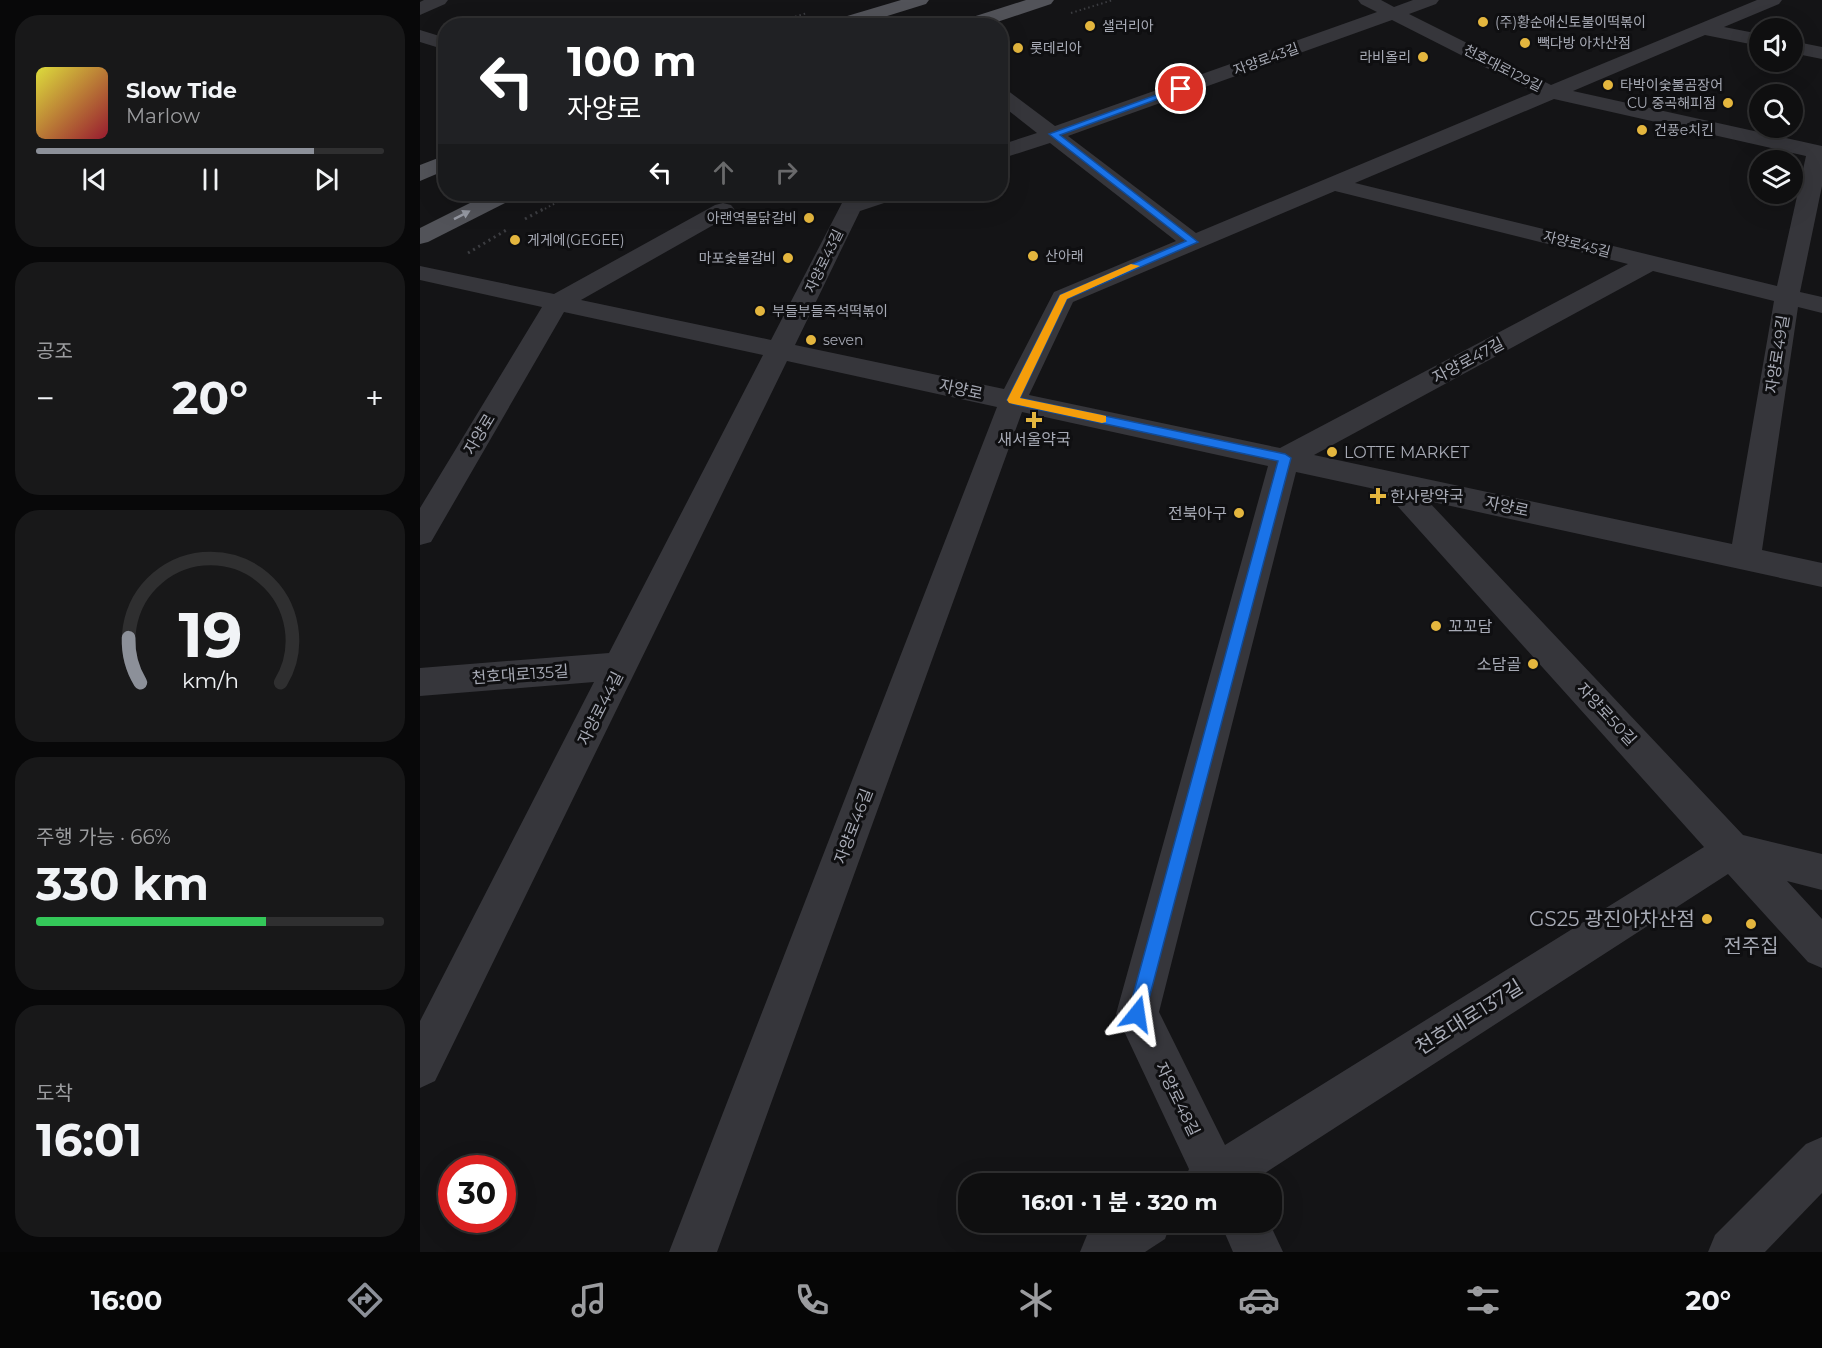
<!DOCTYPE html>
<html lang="ko">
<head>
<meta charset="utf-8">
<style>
  body { margin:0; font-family:Montserrat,"Noto Sans KR",sans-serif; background:#181819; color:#f1f3f6; height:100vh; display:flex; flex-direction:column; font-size:22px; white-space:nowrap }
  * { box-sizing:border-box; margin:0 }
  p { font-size:20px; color:#9b9c9f }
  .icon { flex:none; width:33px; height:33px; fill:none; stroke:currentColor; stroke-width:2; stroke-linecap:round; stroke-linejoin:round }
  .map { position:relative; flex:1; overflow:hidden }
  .details { display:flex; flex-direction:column; gap:15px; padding:15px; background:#080809; width:420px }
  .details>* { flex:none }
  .guide { position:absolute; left:18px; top:18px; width:570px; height:183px; border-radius:24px; box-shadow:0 6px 24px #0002,0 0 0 2px #2f2f30; background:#202124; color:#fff; overflow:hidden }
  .fabs { position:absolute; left:1329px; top:18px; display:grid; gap:12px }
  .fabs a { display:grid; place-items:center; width:54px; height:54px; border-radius:50%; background:#0f0f10; box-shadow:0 6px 24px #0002,0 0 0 2px #2f2f30; font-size:30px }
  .speed { position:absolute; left:18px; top:1155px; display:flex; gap:12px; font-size:30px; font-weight:700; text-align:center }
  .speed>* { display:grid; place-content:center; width:78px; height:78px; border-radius:50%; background:#0f0f10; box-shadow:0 6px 24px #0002,0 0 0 2px #2f2f30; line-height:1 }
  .speed .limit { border:9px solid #d22; background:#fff; color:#111 }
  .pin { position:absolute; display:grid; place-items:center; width:51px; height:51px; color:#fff; margin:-26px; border:3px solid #fff; border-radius:50%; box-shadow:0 2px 6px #0007 }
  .me { position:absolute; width:66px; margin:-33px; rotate:15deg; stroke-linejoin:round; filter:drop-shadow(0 0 4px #0008) }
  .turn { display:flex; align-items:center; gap:21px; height:126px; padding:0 30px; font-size:27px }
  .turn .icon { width:78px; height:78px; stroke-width:2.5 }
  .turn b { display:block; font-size:42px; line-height:51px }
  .lanes { display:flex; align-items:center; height:57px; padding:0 30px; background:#0003; justify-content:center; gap:30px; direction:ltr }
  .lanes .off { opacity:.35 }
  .big { font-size:45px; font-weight:700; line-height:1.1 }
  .details .card { flex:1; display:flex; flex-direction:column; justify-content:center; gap:9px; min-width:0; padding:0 21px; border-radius:24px; background:#181819 }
  .details .dial { align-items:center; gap:0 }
  .dial svg { height:156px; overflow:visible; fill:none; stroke:#2f2f30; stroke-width:7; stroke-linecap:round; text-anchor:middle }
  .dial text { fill:#f1f3f6; stroke:none }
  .song { display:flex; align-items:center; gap:18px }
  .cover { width:72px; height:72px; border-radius:9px; background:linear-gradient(135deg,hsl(60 70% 55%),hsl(350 70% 35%)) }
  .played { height:6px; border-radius:3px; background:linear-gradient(90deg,#8c9099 80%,#2f2f30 80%) }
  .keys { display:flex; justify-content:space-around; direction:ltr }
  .heat { display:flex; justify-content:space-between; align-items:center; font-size:33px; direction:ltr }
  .charge { height:9px; border-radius:4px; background:linear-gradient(90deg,#34c759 66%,#2f2f30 0) }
  .trip { position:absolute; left:538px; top:1173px; width:324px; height:60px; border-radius:24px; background:#0f0f10; box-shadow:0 6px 24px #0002,0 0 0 2px #2f2f30; font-weight:700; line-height:60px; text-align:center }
  .menu { display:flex; height:96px; justify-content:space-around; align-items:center; background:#060606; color:#9b9c9f }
  .menu .icon { width:42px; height:42px }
  .menu .on { color:#8c9099 }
  .menu b { font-size:27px; color:#f1f3f6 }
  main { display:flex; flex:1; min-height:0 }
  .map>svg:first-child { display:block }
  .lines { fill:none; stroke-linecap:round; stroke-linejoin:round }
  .path-far1 { stroke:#3c3d41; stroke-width:2; stroke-dasharray:1.5 3; stroke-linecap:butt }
  .path { stroke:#3c3d41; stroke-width:3; stroke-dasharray:2 4; stroke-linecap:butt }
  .minor { fill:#36363b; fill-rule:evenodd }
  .major { fill:#525359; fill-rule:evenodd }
  .oneway { fill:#9699a3 }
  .route { fill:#1a73e8; stroke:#114b97; stroke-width:1.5 }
  .slow { fill:#f59e0b }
  .poi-dot { fill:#e4b63e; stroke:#0f0f11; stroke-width:2 }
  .labels { text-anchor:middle; stroke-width:6; stroke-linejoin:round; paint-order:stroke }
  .far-poi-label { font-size:14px; fill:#a7aab5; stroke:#0f0f11; text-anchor:start }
  .far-street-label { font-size:14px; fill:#a7aab5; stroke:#0f0f11 }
  .street-label { font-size:16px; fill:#a7aab5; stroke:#0f0f11 }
  .poi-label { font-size:16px; fill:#a7aab5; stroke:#0f0f11; text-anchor:start }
  .near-poi-label { font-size:20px; fill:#a7aab5; stroke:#0f0f11; text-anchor:end }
  .near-street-label { font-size:20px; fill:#a7aab5; stroke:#0f0f11 }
</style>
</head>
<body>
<main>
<section class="details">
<div class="card">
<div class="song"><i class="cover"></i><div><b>Slow Tide</b><p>Marlow</p></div></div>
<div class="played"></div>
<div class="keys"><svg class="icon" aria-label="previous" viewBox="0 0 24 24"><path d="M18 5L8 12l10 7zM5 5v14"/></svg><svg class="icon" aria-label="pause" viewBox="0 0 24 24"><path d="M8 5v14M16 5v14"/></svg><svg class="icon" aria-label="next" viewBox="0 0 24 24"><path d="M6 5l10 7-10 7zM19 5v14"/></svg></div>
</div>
<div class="card"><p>공조</p>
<div class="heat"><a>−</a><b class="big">20°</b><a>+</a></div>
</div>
<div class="card dial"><svg viewBox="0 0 100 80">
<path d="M14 69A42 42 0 1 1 86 69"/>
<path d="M14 69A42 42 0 0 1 8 46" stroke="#8c9099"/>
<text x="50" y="56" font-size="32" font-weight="700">19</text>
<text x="50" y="72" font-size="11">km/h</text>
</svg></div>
<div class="card"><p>주행 가능 · 66%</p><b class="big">330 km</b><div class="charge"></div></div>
<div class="card"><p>도착</p><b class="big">16:01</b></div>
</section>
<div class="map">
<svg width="1402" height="1252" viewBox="0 0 1402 1252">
  <rect width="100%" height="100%" fill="#141416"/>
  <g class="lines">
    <!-- path-far1 -->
    <g class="path-far1">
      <polyline points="651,13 693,0"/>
      <polyline points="345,26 387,13"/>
      <polyline points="121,211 152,194"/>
    </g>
    <!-- path -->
    <g class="path">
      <polyline points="105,219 123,209"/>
      <polyline points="48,253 88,229"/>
    </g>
    <!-- minor -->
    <g class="minor">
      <polygon points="4,0 28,0 25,4 0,15 0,2"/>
      <path d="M 938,0 L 961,0 L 974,7 L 993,0 L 1019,0 L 1016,4 L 989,14 L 1131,85 L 1337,0 L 1362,0 L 1359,4 L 1304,27 L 1340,34 L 1340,46 L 1285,35 L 1153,91 L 1402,146 L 1402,186 L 1380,292 L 1402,297 L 1402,313 L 1378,307 L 1342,550 L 1402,563 L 1402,587 L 1008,501 L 1323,835 L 1402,854 L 1402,890 L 1367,881 L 1402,919 L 1402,968 L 1388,962 L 1308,874 L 828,1184 L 763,1184 L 769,1169 L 696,1014 L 848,466 L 602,412 L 297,1252 L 249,1252 L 577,407 L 367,361 L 15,1081 L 0,1088 L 0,1021 L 174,682 L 0,696 L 0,668 L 189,653 L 343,355 L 144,312 L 11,542 L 0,545 L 0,508 L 122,307 L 0,280 L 0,266 L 134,294 L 295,205 L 303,203 L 311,205 L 315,210 L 311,215 L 161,300 L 351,340 L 423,201 L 446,194 L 479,194 L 476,199 L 440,211 L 375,345 L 584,389 L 634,292 L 756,241 L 630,143 L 580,159 L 580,145 L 617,133 L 580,104 L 580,88 L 587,90 L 635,126 L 957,12 L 941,4 ZM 972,20 L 1114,92 L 776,233 L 648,136 ZM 1134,99 L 1386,156 L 1357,286 L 935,183 ZM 915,191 L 1208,264 L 860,448 L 609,395 L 653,302 ZM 1233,271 L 1354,301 L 1312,544 L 894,455 ZM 876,472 L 964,491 L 1284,847 L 805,1145 L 739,1012 Z"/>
      <polygon points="0,30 26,38 26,50 0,42"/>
      <polygon points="1372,41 1402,47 1402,59 1372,53"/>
      <polygon points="1402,1137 1402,1193 1345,1252 1288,1252 1295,1235 1386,1144"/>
      <polygon points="686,1222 751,1222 745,1239 725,1252 660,1252 667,1235"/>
      <polygon points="800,1222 849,1222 863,1252 813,1252"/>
    </g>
    <!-- major -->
    <g class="major">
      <polygon points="481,0 509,0 506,4 435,26 405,26 407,22"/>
      <polygon points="606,0 634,0 631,4 565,26 535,26 537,22"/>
      <polygon points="26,155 26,170 0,181 0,165"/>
      <polygon points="68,194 96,194 93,199 8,242 0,244 0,228"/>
    </g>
  </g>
  <!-- one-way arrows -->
  <defs><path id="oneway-solid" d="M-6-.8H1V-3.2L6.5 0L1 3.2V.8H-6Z" transform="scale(1.5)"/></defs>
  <use class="oneway" href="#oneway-solid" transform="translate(42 215) rotate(-27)"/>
  <!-- route -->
  <polygon class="route" points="758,87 765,89 640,135 778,242 647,299 600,398 865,454 871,458 725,1014 723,1020 717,1023 711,1020 708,1014 858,461 593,404 587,400 640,295 766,241 629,134"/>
  <!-- slow -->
  <polygon class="slow" points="711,264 720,266 647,299 600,398 682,415 686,416 686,422 682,423 589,403 587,400 640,295"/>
  <!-- markers -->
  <g class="poi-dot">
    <circle cx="1063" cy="22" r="6"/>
    <circle cx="670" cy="26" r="6"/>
    <circle cx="1105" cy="43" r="6"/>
    <circle cx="598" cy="48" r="6"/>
    <circle cx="1003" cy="57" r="6"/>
    <circle cx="1188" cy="85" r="6"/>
    <circle cx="1308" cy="103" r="6"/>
    <circle cx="1222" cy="130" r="6"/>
    <circle cx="389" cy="218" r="6"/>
    <circle cx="95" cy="240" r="6"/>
    <circle cx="613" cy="256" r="6"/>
    <circle cx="368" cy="258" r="6"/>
    <circle cx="340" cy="311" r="6"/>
    <circle cx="391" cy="340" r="6"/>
    <path d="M611 411h6v6h6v6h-6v6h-6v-6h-6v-6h6z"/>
    <circle cx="912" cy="452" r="6"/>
    <path d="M955 487h6v6h6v6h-6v6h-6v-6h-6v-6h6z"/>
    <circle cx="819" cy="513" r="6"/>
    <circle cx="1016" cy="626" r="6"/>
    <circle cx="1113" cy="664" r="6"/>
    <circle cx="1287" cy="919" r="6"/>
    <circle cx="1331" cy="924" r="6"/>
  </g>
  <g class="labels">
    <!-- far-poi labels -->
    <g class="far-poi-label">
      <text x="1075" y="27">(주)황순애신토불이떡볶이</text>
      <text x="682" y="31">샐러리아</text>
      <text x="1117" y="48">빽다방 아차산점</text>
      <text x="610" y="53">롯데리아</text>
      <text x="991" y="62" text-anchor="end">라비올리</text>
      <text x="1200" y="90">타박이숯불곰장어</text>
      <text x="1296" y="108" text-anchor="end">CU 중곡해피점</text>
      <text x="1234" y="135">건풍e치킨</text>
      <text x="377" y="223" text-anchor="end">아랜역물닭갈비</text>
      <text x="107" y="245">게게에(GEGEE)</text>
      <text x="625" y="261">산아래</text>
      <text x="356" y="263" text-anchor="end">마포숯불갈비</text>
      <text x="352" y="316">부들부들즉석떡볶이</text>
      <text x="403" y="345">seven</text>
    </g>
    <!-- far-street labels -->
    <g class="far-street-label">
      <text transform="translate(846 59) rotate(-20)" y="5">자양로43길</text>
      <text transform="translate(1083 68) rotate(27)" y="5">천호대로129길</text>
      <text transform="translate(1157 244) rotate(14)" y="5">자양로45길</text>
      <text transform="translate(404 261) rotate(-64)" y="5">자양로43길</text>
    </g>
    <!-- street labels -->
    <g class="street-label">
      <text transform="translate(1357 354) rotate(-81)" y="6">자양로49길</text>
      <text transform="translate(1048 360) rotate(-28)" y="6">자양로47길</text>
      <text transform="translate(541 389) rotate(12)" y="6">자양로</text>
      <text transform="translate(59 434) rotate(-59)" y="6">자양로</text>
      <text transform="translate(1087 506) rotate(12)" y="6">자양로</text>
      <text transform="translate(100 674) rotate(-4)" y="6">천호대로135길</text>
      <text transform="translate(180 708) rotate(-63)" y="6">자양로44길</text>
      <text transform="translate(1187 714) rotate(47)" y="6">자양로50길</text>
      <text transform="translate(433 826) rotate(-69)" y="6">자양로46길</text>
      <text transform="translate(758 1099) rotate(64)" y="6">자양로48길</text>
    </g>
    <!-- poi labels -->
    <g class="poi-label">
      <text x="614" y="445" text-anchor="middle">새서울약국</text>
      <text x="924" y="458">LOTTE MARKET</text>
      <text x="970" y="502">한사랑약국</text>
      <text x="807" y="519" text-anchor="end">전북아구</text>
      <text x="1028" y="632">꼬꼬담</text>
      <text x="1101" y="670" text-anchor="end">소담골</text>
    </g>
    <!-- near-poi labels -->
    <g class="near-poi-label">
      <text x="1275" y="926">GS25 광진아차산점</text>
      <text x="1331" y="953" text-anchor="middle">전주집</text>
    </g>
    <!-- near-street labels -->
    <g class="near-street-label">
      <text transform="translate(1049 1017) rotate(-32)" y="7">천호대로137길</text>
    </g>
  </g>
</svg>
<div class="fabs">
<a><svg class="icon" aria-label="sound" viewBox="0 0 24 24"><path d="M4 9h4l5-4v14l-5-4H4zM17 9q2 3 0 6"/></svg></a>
<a><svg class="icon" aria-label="search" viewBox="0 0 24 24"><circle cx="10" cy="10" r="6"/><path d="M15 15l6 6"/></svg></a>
<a><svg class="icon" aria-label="layers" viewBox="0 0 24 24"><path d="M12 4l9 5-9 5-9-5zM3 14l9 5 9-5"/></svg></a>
</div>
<div class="speed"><div class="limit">30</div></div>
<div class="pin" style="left:761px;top:89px;background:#d93025"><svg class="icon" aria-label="arrive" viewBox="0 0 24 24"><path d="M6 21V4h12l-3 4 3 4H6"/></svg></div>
<svg class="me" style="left:717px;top:1014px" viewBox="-20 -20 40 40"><path d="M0-17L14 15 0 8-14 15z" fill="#1a73e8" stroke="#fff" stroke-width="4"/></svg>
<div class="trip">16:01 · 1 분 · 320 m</div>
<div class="guide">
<div class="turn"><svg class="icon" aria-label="left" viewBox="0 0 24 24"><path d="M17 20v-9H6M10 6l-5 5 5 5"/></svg><div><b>100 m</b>자양로</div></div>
<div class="lanes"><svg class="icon" aria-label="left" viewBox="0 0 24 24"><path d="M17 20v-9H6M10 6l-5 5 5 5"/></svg><svg class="icon off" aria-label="ahead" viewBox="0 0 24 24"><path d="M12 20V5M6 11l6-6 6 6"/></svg><svg class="icon off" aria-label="right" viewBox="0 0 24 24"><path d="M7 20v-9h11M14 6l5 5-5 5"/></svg></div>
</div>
</div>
</main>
<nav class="menu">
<b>16:00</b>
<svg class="icon on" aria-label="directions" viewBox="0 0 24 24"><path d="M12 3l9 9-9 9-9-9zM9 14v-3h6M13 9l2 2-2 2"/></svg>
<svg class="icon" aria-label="music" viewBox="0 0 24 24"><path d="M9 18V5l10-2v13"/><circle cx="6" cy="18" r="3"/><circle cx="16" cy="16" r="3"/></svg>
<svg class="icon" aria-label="phone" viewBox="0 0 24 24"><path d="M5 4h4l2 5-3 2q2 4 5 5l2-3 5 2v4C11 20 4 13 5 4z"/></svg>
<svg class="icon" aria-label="climate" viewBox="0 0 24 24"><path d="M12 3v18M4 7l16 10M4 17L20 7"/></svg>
<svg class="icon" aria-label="car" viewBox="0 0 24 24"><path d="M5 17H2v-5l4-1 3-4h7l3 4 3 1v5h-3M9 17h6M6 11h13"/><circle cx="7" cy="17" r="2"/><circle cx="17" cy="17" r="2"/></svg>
<svg class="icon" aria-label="filters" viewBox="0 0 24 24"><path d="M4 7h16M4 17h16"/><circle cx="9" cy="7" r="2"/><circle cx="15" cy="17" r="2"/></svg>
<b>20°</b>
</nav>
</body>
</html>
